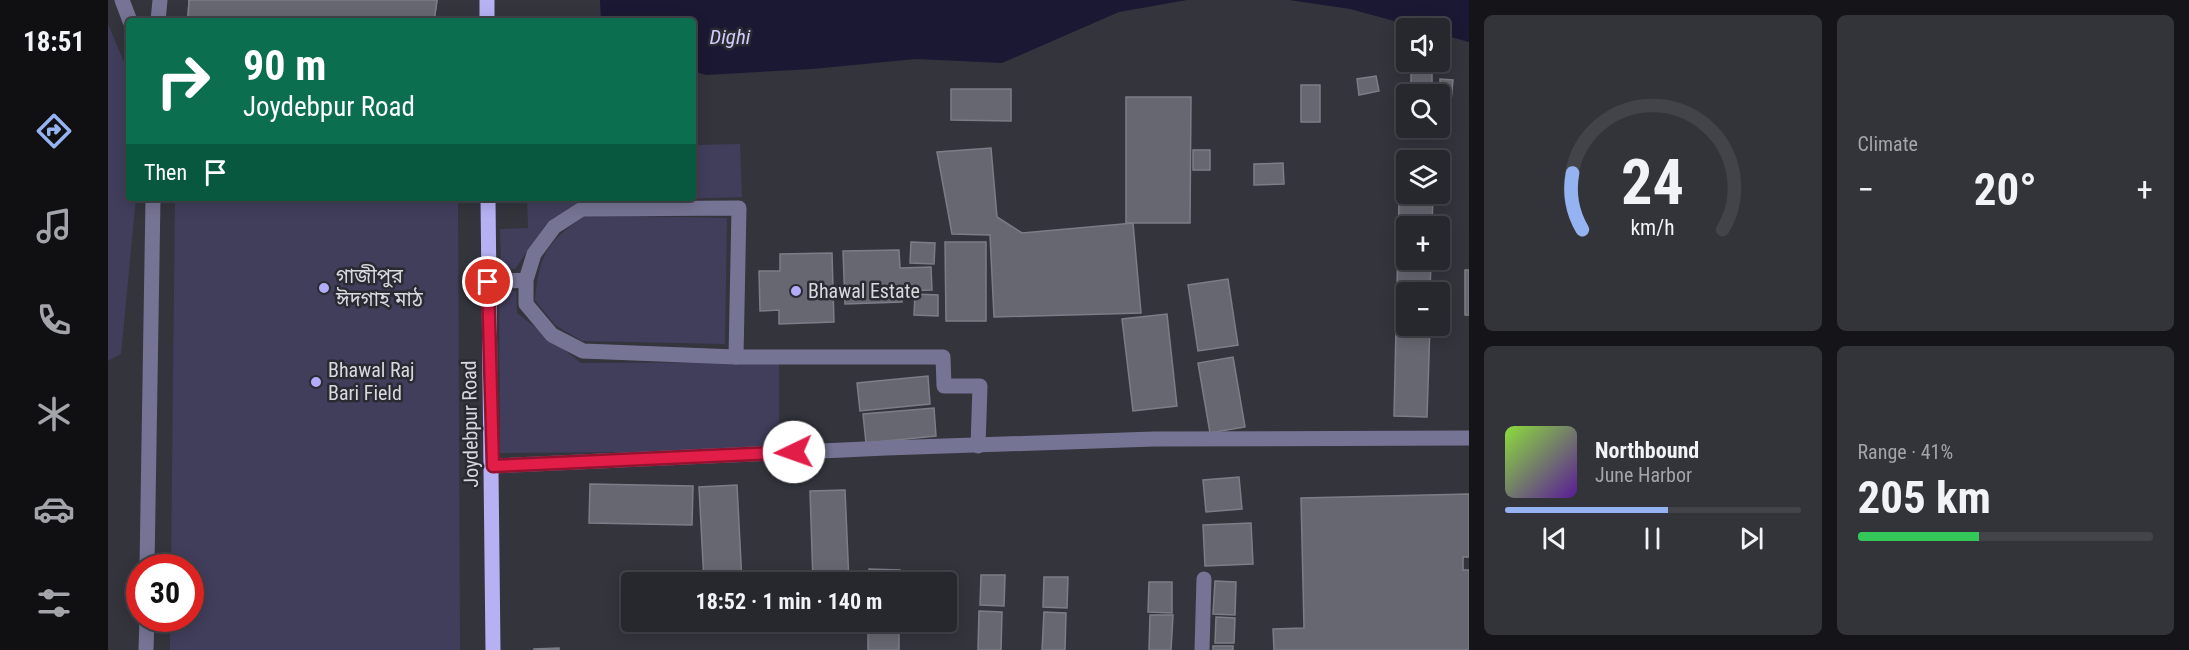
<!DOCTYPE html>
<html lang="en">
<head>
<meta charset="utf-8">
<style>
  body { margin:0; font-family:"Roboto Condensed","Noto Sans Bengali",sans-serif; background:#33333a; color:#f1f3f6; height:100vh; display:flex; flex-direction:column; font-size:22px; white-space:nowrap }
  * { box-sizing:border-box; margin:0 }
  p { font-size:20px; color:#a4a5aa }
  .icon { flex:none; width:33px; height:33px; fill:none; stroke:currentColor; stroke-width:2; stroke-linecap:round; stroke-linejoin:round }
  .map { position:relative; flex:1; overflow:hidden }
  .details { display:flex; flex-direction:column; gap:15px; padding:15px; background:#151519; width:720px }
  .details>* { flex:none }
  .top-card { position:absolute; left:18px; top:18px; width:570px; height:183px; border-radius:6px; box-shadow:0 3px 15px #0003,0 0 0 2px #43444a; background:#0b6e4f; color:#fff; overflow:hidden }
  .buttons { position:absolute; left:1288px; top:18px; display:grid; gap:12px }
  .buttons a { display:grid; place-items:center; width:54px; height:54px; border-radius:6px; background:#27272e; box-shadow:0 3px 15px #0003,0 0 0 2px #43444a; font-size:30px }
  .speed { position:absolute; left:18px; top:554px; display:flex; gap:12px; font-size:30px; font-weight:700; text-align:center }
  .speed>* { display:grid; place-content:center; width:78px; height:78px; border-radius:50%; background:#27272e; box-shadow:0 3px 15px #0003,0 0 0 2px #43444a; line-height:1 }
  .speed .limit { border:9px solid #d22; background:#fff; color:#111 }
  .pin { position:absolute; display:grid; place-items:center; width:51px; height:51px; color:#fff; margin:-26px; border:3px solid #fff; border-radius:50%; box-shadow:0 2px 6px #0007 }
  .me { position:absolute; width:66px; margin:-33px; rotate:267deg; stroke-linejoin:round; filter:drop-shadow(0 0 4px #0008) }
  .turn { display:flex; align-items:center; gap:21px; height:126px; padding:0 18px; font-size:27px }
  .turn .icon { width:78px; height:78px; stroke-width:2.5 }
  .turn b { display:block; font-size:42px; line-height:51px }
  .then { display:flex; align-items:center; height:57px; padding:0 18px; background:#0003; gap:12px; font-size:22px }
  .big { font-size:45px; font-weight:700; line-height:1.1 }
  .details .tile { flex:1; display:flex; flex-direction:column; justify-content:center; gap:9px; min-width:0; padding:0 21px; border-radius:9px; background:#33333a }
  .details .dial { align-items:center; gap:0 }
  .dial svg { height:156px; overflow:visible; fill:none; stroke:#43444a; stroke-width:7; stroke-linecap:round; text-anchor:middle }
  .dial text { fill:#f1f3f6; stroke:none }
  .song { display:flex; align-items:center; gap:18px }
  .cover { width:72px; height:72px; border-radius:9px; background:linear-gradient(135deg,hsl(90 70% 55%),hsl(270 70% 35%)) }
  .played { height:6px; border-radius:3px; background:linear-gradient(90deg,#95b2f1 55%,#43444a 55%) }
  .keys { display:flex; justify-content:space-around; direction:ltr }
  .heat { display:flex; justify-content:space-between; align-items:center; font-size:33px; direction:ltr }
  .charge { height:9px; border-radius:4px; background:linear-gradient(90deg,#34c759 41%,#43444a 0) }
  .details .tiles { flex:1; display:grid; gap:15px; grid-template-columns:repeat(2,1fr) }
  .trip { position:absolute; left:513px; top:572px; width:336px; height:60px; border-radius:6px; background:#27272e; box-shadow:0 3px 15px #0003,0 0 0 2px #43444a; font-weight:700; line-height:60px; text-align:center }
  main { display:flex; flex:1; min-height:0 }
  .tabs { display:flex; flex-direction:column; width:108px; justify-content:space-around; align-items:center; background:#101012; color:#a4a5aa }
  .tabs .icon { width:42px; height:42px }
  .tabs .selected { color:#95b2f1 }
  .tabs b { font-size:27px; color:#f1f3f6 }
  .map>svg:first-child { display:block }
  .green { fill:#403e5b }
  .water { fill:#1b1833 }
  .building { fill:#676771; stroke:#7d7d87; stroke-width:1.5 }
  .lines { fill:none; stroke-linecap:round; stroke-linejoin:round }
  .minor { stroke:#767494; stroke-width:15 }
  .major { stroke:#b5b1f3; stroke-width:15 }
  .route-casing { stroke:#92132f; stroke-width:15 }
  .route { stroke:#e11d48; stroke-width:10 }
  .poi-dot { fill:#b3adf9; stroke:#2a2a32; stroke-width:2 }
  .labels { text-anchor:middle; stroke-width:5; stroke-linejoin:round; paint-order:stroke }
  .poi-label { font-size:20px; fill:#d8d8de; stroke:#2a2a32; text-anchor:start }
  .street-label { font-size:20px; fill:#d8d8de; stroke:#2a2a32 }
  .water-label { font-size:21px; font-style:italic; fill:#ceccfa; stroke:#2a2a32 }
</style>
</head>
<body>
<main>
<nav class="tabs">
<b>18:51</b>
<svg class="icon selected" aria-label="directions" viewBox="0 0 24 24"><path d="M12 3l9 9-9 9-9-9zM9 14v-3h6M13 9l2 2-2 2"/></svg>
<svg class="icon" aria-label="music" viewBox="0 0 24 24"><path d="M9 18V5l10-2v13"/><circle cx="6" cy="18" r="3"/><circle cx="16" cy="16" r="3"/></svg>
<svg class="icon" aria-label="phone" viewBox="0 0 24 24"><path d="M5 4h4l2 5-3 2q2 4 5 5l2-3 5 2v4C11 20 4 13 5 4z"/></svg>
<svg class="icon" aria-label="climate" viewBox="0 0 24 24"><path d="M12 3v18M4 7l16 10M4 17L20 7"/></svg>
<svg class="icon" aria-label="car" viewBox="0 0 24 24"><path d="M5 17H2v-5l4-1 3-4h7l3 4 3 1v5h-3M9 17h6M6 11h13"/><circle cx="7" cy="17" r="2"/><circle cx="17" cy="17" r="2"/></svg>
<svg class="icon" aria-label="filters" viewBox="0 0 24 24"><path d="M4 7h16M4 17h16"/><circle cx="9" cy="7" r="2"/><circle cx="15" cy="17" r="2"/></svg>
</nav>
<div class="map">
<svg width="1361" height="650" viewBox="0 0 1361 650">
  <rect width="100%" height="100%" fill="#34343d"/>
  <!-- green -->
  <g class="green">
    <polygon points="0,24 21,74 21,198 28,198 13,354 0,361"/>
    <polygon points="585,110 588,110 590,145 632,144 634,197 475,202 438,224 407,269 393,269 392,229 420,228 419,198 585,198"/>
    <polygon points="67,198 350,198 352,650 62,650 62,618 82,618 82,567 63,567"/>
    <path d="M 479,215 L 619,218 L 617,344 L 474,341 L 447,325 L 427,300 C 431,254 440,240 479,215 Z"/>
    <polygon points="391,291 408,291 409,313 473,363 671,362 671,451 392,453"/>
  </g>
  <!-- water -->
  <g class="water">
    <polygon points="492,0 1079,0 1011,12 894,63 808,59 704,69 598,75 585,71 585,21 493,21"/>
    <polygon points="1181,0 1361,0 1361,42 1332,34 1332,28 1312,28 1242,9"/>
  </g>
  <!-- building -->
  <g class="building">
    <polygon points="81,0 329,0 326,21 80,21"/>
    <polygon points="81,0 114,0 113,21 80,21"/>
    <polygon points="81,0 329,0 326,21 80,21"/>
    <rect x="1303" y="62" width="21" height="32"/>
    <polygon points="1268,76 1271,91 1251,95 1249,79"/>
    <polygon points="1332,79 1345,80 1343,101 1332,100"/>
    <rect x="1193" y="85" width="19" height="37"/>
    <polygon points="843,89 903,89 903,121 843,120"/>
    <polygon points="1018,97 1083,97 1082,223 1018,223"/>
    <polygon points="883,148 889,217 914,233 1025,223 1033,313 886,317 882,235 844,234 829,152"/>
    <rect x="1085" y="150" width="17" height="20"/>
    <polygon points="1292,158 1326,159 1299,160 1299,194 1325,194 1324,226 1299,226 1299,260 1323,260 1322,292 1299,292 1299,326 1322,326 1319,417 1286,416"/>
    <polygon points="1175,163 1176,184 1146,185 1146,164"/>
    <polygon points="803,242 827,243 826,264 802,263"/>
    <polygon points="837,242 878,242 878,321 838,321"/>
    <polygon points="791,250 792,268 823,267 824,290 794,291 794,302 737,304 735,251"/>
    <polygon points="724,253 726,322 671,324 671,310 652,311 651,271 672,271 672,254"/>
    <rect x="1357" y="270" width="4" height="45"/>
    <polygon points="1120,279 1130,345 1090,351 1080,285"/>
    <polygon points="807,294 830,295 830,316 806,315"/>
    <polygon points="1059,314 1069,406 1025,411 1014,319"/>
    <polygon points="1125,357 1137,427 1102,433 1090,363"/>
    <polygon points="820,376 822,404 752,411 749,383"/>
    <polygon points="826,408 828,436 758,443 755,414"/>
    <polygon points="1131,477 1134,509 1098,512 1095,480"/>
    <polygon points="482,484 585,486 584,525 481,523"/>
    <polygon points="629,485 634,582 596,582 591,487"/>
    <polygon points="737,490 741,582 705,582 702,491"/>
    <polygon points="1361,494 1361,557 1355,557 1355,570 1361,570 1361,650 1166,650 1165,629 1196,628 1193,498"/>
    <polygon points="1143,523 1145,564 1097,566 1095,525"/>
    <polygon points="761,569 792,570 792,582 761,582"/>
    <polygon points="873,575 897,575 896,606 872,605"/>
    <polygon points="936,577 960,577 959,608 935,607"/>
    <polygon points="1107,581 1128,582 1127,615 1105,614"/>
    <polygon points="1041,582 1064,582 1064,613 1040,612"/>
    <polygon points="871,611 894,612 893,650 870,650"/>
    <polygon points="936,612 958,613 957,650 934,650"/>
    <polygon points="1042,615 1065,615 1063,650 1041,650"/>
    <polygon points="1108,617 1127,618 1126,643 1107,643"/>
    <rect x="760" y="621" width="31" height="29"/>
    <rect x="1105" y="646" width="20" height="4"/>
    <polygon points="451,648 451,650 426,650 426,649"/>
  </g>
  <g class="lines">
    <!-- minor -->
    <g class="minor">
      <polyline points="14,0 22,21"/>
      <polyline points="50,21 52,0"/>
      <polyline points="380,282 418,280 426,254 446,227 474,209 631,208 628,357 475,351 444,335 418,304 418,280"/>
      <polyline points="628,357 835,357 836,386 872,386 870,446"/>
      <polyline points="385,466 778,448 1046,439 1361,438"/>
      <polyline points="39,567 45,198"/>
      <polyline points="38,650 39,618"/>
      <polyline points="1094,650 1096,579"/>
    </g>
    <!-- major -->
    <g class="major">
      <polyline points="379,0 379,21"/>
      <polyline points="380,198 385,650"/>
    </g>
  </g>
  <g class="lines">
    <!-- route casing -->
    <g class="route-casing">
      <polyline id="route" points="380,282 385,466 686,452"/>
    </g>
    <!-- route -->
    <use href="#route" class="route"/>
  </g>
  <!-- markers -->
  <g class="poi-dot">
    <circle cx="216" cy="288" r="6"/>
    <circle cx="688" cy="291" r="6"/>
    <circle cx="208" cy="382" r="6"/>
  </g>
  <g class="labels">
    <!-- poi labels -->
    <g class="poi-label">
      <text x="228" y="283">গাজীপুর<tspan x="228" dy="23">ঈদগাহ মাঠ</tspan></text>
      <text x="700" y="298">Bhawal Estate</text>
      <text x="220" y="377">Bhawal Raj<tspan x="220" dy="23">Bari Field</tspan></text>
    </g>
    <!-- street labels -->
    <g class="street-label">
      <text transform="translate(362 424) rotate(-91)" y="7">Joydebpur Road</text>
    </g>
    <!-- water labels -->
    <g class="water-label">
      <text x="622" y="44">Dighi</text>
    </g>
  </g>
</svg>
<div class="buttons">
<a><svg class="icon" aria-label="sound" viewBox="0 0 24 24"><path d="M4 9h4l5-4v14l-5-4H4zM17 9q2 3 0 6"/></svg></a>
<a><svg class="icon" aria-label="search" viewBox="0 0 24 24"><circle cx="10" cy="10" r="6"/><path d="M15 15l6 6"/></svg></a>
<a><svg class="icon" aria-label="layers" viewBox="0 0 24 24"><path d="M12 4l9 5-9 5-9-5zM3 14l9 5 9-5"/></svg></a>
<a>+</a>
<a>−</a>
</div>
<div class="speed"><div class="limit">30</div></div>
<div class="pin" style="left:380px;top:282px;background:#d93025"><svg class="icon" aria-label="arrive" viewBox="0 0 24 24"><path d="M6 21V4h12l-3 4 3 4H6"/></svg></div>
<svg class="me" style="left:686px;top:452px" viewBox="-20 -20 40 40"><circle r="19" fill="#fff"/><path d="M0-13L10 11 0 6-10 11z" fill="#e11d48"/></svg>
<div class="trip">18:52 · 1 min · 140 m</div>
<div class="top-card">
<div class="turn"><svg class="icon" aria-label="right" viewBox="0 0 24 24"><path d="M7 20v-9h11M14 6l5 5-5 5"/></svg><div><b>90 m</b>Joydebpur Road</div></div>
<div class="then">Then<svg class="icon" aria-label="arrive" viewBox="0 0 24 24"><path d="M6 21V4h12l-3 4 3 4H6"/></svg></div>
</div>
</div>
<section class="details">
<div class="tiles">
<div class="tile dial"><svg viewBox="0 0 100 80">
<path d="M14 69A42 42 0 1 1 86 69"/>
<path d="M14 69A42 42 0 0 1 9 40" stroke="#95b2f1"/>
<text x="50" y="56" font-size="32" font-weight="700">24</text>
<text x="50" y="72" font-size="11">km/h</text>
</svg></div>
<div class="tile"><p>Climate</p>
<div class="heat"><a>−</a><b class="big">20°</b><a>+</a></div>
</div>
<div class="tile">
<div class="song"><i class="cover"></i><div><b>Northbound</b><p>June Harbor</p></div></div>
<div class="played"></div>
<div class="keys"><svg class="icon" aria-label="previous" viewBox="0 0 24 24"><path d="M18 5L8 12l10 7zM5 5v14"/></svg><svg class="icon" aria-label="pause" viewBox="0 0 24 24"><path d="M8 5v14M16 5v14"/></svg><svg class="icon" aria-label="next" viewBox="0 0 24 24"><path d="M6 5l10 7-10 7zM19 5v14"/></svg></div>
</div>
<div class="tile"><p>Range · 41%</p><b class="big">205 km</b><div class="charge"></div></div>
</div>
</section>
</main>
</body>
</html>
